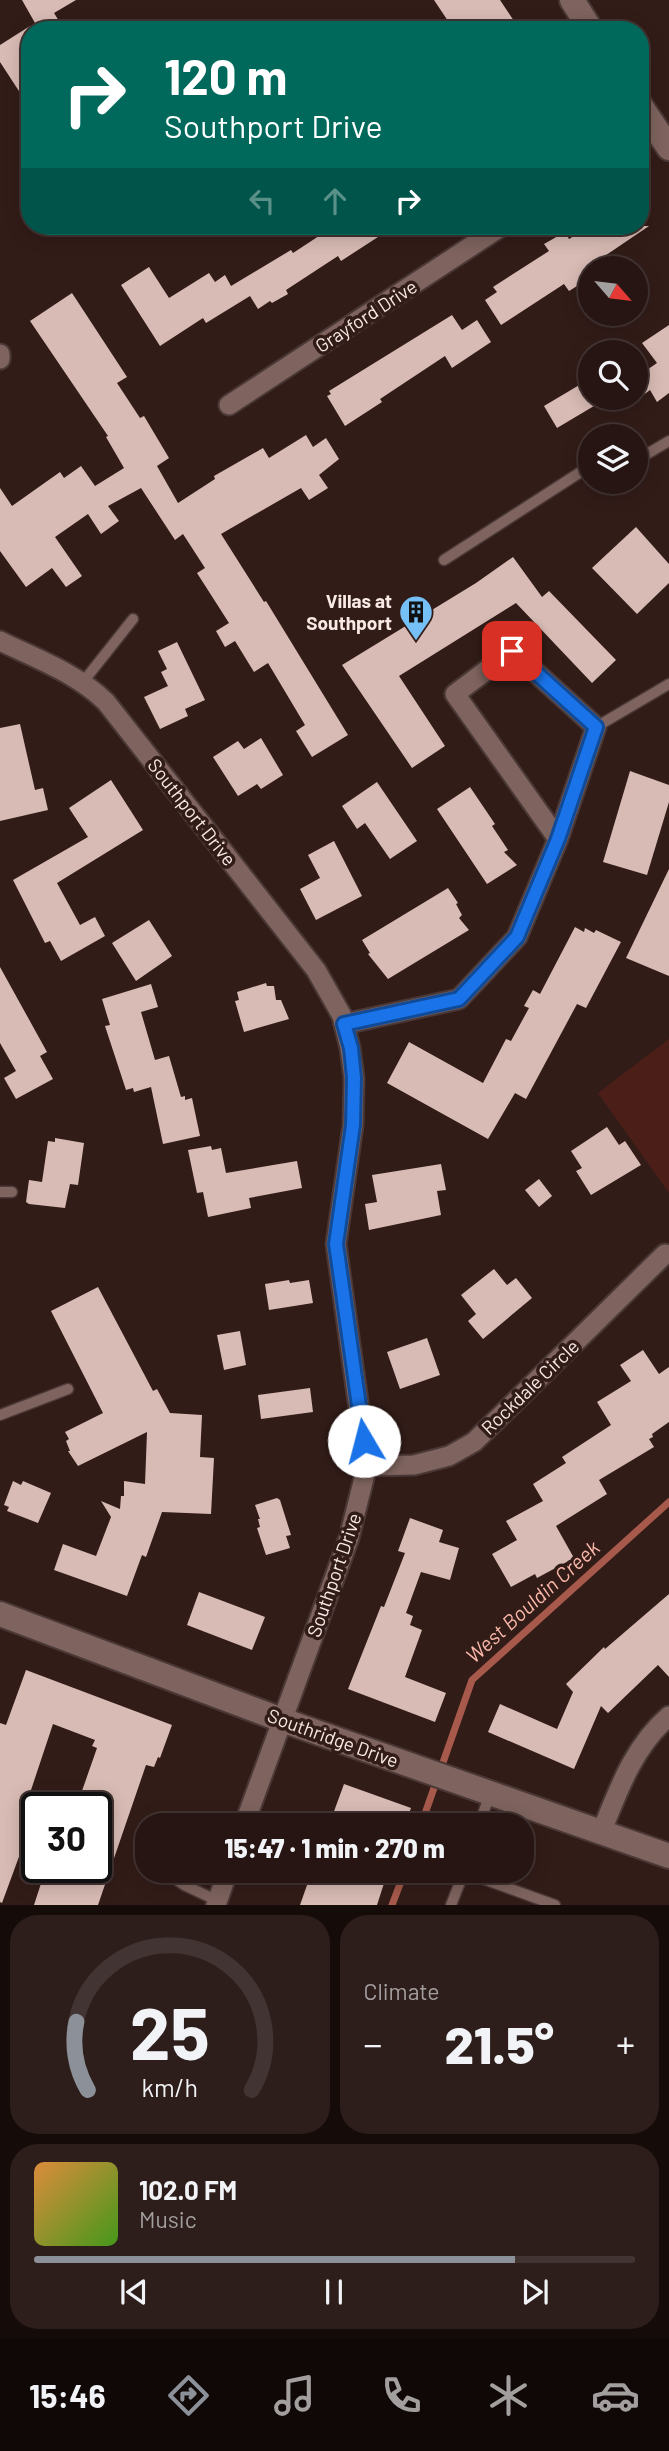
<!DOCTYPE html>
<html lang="en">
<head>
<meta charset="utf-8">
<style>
  body { margin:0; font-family:Barlow,sans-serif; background:#2e1e1b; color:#f1f3f6; height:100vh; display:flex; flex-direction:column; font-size:26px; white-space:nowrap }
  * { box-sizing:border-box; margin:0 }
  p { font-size:23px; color:#a49f9f }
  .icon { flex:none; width:38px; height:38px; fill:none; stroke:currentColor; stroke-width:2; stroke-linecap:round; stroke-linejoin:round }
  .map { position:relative; height:1905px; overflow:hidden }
  .drawer { display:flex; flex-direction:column; gap:10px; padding:10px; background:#150c0a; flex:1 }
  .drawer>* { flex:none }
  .banner { position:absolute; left:21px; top:21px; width:628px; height:214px; border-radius:28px; box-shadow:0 4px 18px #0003,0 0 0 2px #423432; background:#00695c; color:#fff; overflow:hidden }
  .needle { width:46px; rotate:118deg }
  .buttons { position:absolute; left:578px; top:256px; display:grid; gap:14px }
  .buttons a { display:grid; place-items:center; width:70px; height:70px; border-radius:50%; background:#261512; box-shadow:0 4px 18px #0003,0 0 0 2px #423432; font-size:35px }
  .speed { position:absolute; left:21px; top:1792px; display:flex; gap:14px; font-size:35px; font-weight:700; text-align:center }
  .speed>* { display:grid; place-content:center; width:91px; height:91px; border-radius:50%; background:#261512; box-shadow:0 4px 18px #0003,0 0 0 2px #423432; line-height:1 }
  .speed .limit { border:4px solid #111; border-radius:10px; background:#fff; color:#111 }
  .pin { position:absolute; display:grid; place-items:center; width:60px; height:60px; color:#fff; margin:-30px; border-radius:14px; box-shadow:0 4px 10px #0006 }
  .me { position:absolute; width:77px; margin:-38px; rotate:352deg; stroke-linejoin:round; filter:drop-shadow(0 0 5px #0008) }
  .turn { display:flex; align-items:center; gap:24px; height:147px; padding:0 28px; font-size:32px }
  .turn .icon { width:91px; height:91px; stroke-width:2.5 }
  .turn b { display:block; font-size:49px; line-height:60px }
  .lanes { display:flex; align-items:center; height:66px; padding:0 28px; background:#0003; justify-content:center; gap:35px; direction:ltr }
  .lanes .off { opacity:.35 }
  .big { font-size:52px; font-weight:800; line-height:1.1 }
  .drawer .card { flex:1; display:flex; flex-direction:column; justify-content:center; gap:10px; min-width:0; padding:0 24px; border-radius:28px; background:#2e1e1b }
  .drawer .dial { align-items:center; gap:0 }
  .dial svg { height:182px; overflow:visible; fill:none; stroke:#423432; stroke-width:7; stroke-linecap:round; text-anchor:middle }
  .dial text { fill:#f1f3f6; stroke:none }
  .song { display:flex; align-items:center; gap:21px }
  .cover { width:84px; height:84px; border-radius:10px; background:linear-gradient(135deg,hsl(30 70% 55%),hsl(100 70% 35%)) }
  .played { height:7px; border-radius:4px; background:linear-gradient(90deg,#8c9099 80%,#423432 80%) }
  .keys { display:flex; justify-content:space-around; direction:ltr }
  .heat { display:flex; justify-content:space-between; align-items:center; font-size:38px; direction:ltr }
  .drawer .tiles { flex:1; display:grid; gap:10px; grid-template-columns:1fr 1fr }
  .card:last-child { grid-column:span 2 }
  .trip { position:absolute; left:135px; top:1813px; width:399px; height:70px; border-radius:28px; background:#261512; box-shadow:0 4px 18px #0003,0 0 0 2px #423432; font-weight:800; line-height:70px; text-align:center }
  .tabs { display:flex; height:112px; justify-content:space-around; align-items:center; background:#0f0807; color:#a49f9f }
  .tabs .icon { width:49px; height:49px }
  .tabs .selected { color:#8c9099 }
  .tabs b { font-size:32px; color:#f1f3f6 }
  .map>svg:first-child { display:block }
  .green { fill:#4b1f17 }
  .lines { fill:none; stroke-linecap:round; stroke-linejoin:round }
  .stream { stroke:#a75a4b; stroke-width:7 }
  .building { fill:#d9bbb5 }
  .service-casing { stroke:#4a3836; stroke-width:13 }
  .minor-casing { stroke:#4a3836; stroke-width:23 }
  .tertiary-casing { stroke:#4a3836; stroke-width:28 }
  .service { stroke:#7e635e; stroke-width:10 }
  .minor { stroke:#7e635e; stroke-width:19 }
  .tertiary { stroke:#7e635e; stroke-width:24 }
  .route-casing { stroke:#114b97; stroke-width:18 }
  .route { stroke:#1a73e8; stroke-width:12 }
  .labels { text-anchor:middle; stroke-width:7; stroke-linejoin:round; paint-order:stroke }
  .street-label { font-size:19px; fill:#f9eae6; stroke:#321c18 }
  .poi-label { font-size:19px; font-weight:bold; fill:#f9eae6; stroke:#321c18; text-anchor:end }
  .water-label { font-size:21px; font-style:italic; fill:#fbb8aa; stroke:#321c18 }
</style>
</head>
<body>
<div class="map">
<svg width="669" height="1905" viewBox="0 0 669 1905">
  <rect width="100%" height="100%" fill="#321c18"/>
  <!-- green -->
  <polygon class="green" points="669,1039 669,1193 598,1093"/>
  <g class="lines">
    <!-- stream -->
    <g class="stream">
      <polyline points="421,1825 472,1680 669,1502"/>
      <polyline points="392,1905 405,1871"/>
    </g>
  </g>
  <!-- building -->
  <g class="building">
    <polygon points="22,0 76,0 54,13 59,21 45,30 39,30"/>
    <polygon points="434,0 500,0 520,30 454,30"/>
    <polygon points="30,26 30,108 0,62 0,45"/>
    <polygon points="341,226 395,226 341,261 338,256 286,290 288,294 272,303 270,301 258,309 250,296 206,323 203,318 160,346 121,285 149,267 169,298 209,273 215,282 225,275 231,286 291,250 293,253 328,230 330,233"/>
    <polygon points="591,226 649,226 590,266 590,278 569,291 564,284 501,325 485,300 497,292 493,287 549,251 544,244 565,232 569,239"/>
    <polygon points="72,293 127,377 117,383 140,418 144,416 169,458 157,466 178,503 215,479 214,476 263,448 269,458 306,435 313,447 326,438 339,459 319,475 328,488 309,500 301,488 221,534 264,602 266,601 348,735 312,757 296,731 305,725 268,663 254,672 235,641 225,647 216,631 229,623 197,573 205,568 183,534 175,540 141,488 108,506 119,521 101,534 88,514 55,537 82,576 66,587 52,568 26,587 0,551 0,488 12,506 60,472 64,478 81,466 95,486 124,468 106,437 108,436 30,321"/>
    <polygon points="452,315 462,330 477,320 491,342 452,368 445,356 380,399 382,402 345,426 327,396 331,394 329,391"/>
    <polygon points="669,325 669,393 657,402 650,390 642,396 635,386 635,378 657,363 642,343"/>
    <polygon points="581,384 594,406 557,428 544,406"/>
    <polygon points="636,527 669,564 669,583 637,614 592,568"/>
    <polygon points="513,557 542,597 549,591 616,660 592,683 516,603 399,676 445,746 412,768 342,665 476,583"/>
    <polygon points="177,642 205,700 185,709 188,716 160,729 144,697 168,686 161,672 167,669 158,651"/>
    <polygon points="20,724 35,790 43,788 48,810 0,821 0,728"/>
    <polygon points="261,738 283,775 261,789 257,784 238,796 213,757 238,741 244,749"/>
    <polygon points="630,771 669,785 669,802 647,875 603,862"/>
    <polygon points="111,780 143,830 57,883 80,925 95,917 105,936 61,961 50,941 45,943 13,880 88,837 69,808"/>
    <polygon points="377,782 417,841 390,859 365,823 357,829 342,806"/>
    <polygon points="470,787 495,824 492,826 508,850 504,852 517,865 487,884 437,809"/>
    <polygon points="334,841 362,896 316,920 300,889 320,878 308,855"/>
    <polygon points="669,869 669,976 626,958"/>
    <polygon points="448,888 458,903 456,904 462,915 459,918 469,930 388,979 368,954 370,953 362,940"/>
    <polygon points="149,920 172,956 136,981 112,943"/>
    <polygon points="575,927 584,932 585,928 594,933 596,930 621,942 586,1008 577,1004 526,1099 515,1093 488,1139 387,1083 409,1042 483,1083 506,1039 511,1041 529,1008 524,1006 533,990 540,994"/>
    <polygon points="0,967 47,1052 40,1056 53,1079 16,1099 4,1078 16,1071 0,1043"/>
    <polygon points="266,983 267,986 274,986 276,1000 281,1000 289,1019 244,1032 235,1001 239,1000 237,992"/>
    <polygon points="151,984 158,1007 141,1012 155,1060 169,1056 181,1097 185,1096 185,1100 192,1098 200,1136 163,1144 151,1087 134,1092 133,1088 126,1090 105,1026 110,1025 102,999"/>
    <polygon points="607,1127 619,1145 625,1141 641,1165 591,1195 576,1171 582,1168 571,1151"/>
    <polygon points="55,1138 84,1143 78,1185 70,1184 65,1208 29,1204 26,1202 29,1180 42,1182 48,1141 55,1142"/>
    <polygon points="211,1146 212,1150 221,1148 226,1173 297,1161 302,1188 249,1198 251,1208 208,1217 203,1192 197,1193 188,1150"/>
    <polygon points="441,1164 446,1190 437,1191 441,1215 369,1230 365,1204 377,1202 372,1175"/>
    <polygon points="539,1179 552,1196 539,1207 525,1190"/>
    <polygon points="494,1269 507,1285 516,1278 532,1298 483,1339 468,1321 476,1314 461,1295"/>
    <polygon points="289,1280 290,1283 309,1280 313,1303 269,1310 265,1284"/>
    <polygon points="98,1287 153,1391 157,1389 170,1413 202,1415 200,1457 214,1458 211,1514 162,1512 146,1557 142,1555 127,1596 54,1570 63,1544 96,1556 111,1517 101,1501 120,1509 121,1496 124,1496 124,1481 145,1484 147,1432 78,1466 68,1451 70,1451 66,1441 69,1439 65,1432 103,1413 51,1311"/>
    <polygon points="240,1331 246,1365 224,1370 217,1335"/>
    <polygon points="427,1338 440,1375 400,1389 387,1352"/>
    <polygon points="643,1350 659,1374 669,1367 669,1422 652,1434 653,1437 649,1439 654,1447 599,1480 607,1494 556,1526 574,1558 537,1578 535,1574 511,1587 492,1554 517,1540 506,1521 543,1501 533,1484 566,1463 562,1457 611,1425 597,1402 631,1381 620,1365"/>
    <polygon points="310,1388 313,1412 261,1419 258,1395"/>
    <polygon points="13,1481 21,1485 23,1481 51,1493 38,1523 7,1511 9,1507 4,1505"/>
    <polygon points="277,1498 280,1500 291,1535 286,1536 290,1548 266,1555 257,1528 260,1527 258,1519 260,1519 255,1505"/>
    <polygon points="410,1518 443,1530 439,1542 459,1548 450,1580 421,1572 406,1613 413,1616 410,1625 422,1630 405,1677 446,1693 435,1722 348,1689 381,1606 384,1607 405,1553 398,1551"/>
    <polygon points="199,1592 265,1617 252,1650 187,1625"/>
    <polygon points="669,1594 669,1677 658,1665 608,1713 601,1706 574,1769 488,1732 500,1704 557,1729 573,1692 566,1684 604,1647 605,1649"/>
    <polygon points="26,1670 172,1725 160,1758 158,1757 154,1767 146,1765 98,1905 34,1905 45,1871 53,1873 55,1867 96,1867 96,1808 76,1808 97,1748 92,1746 95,1740 53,1724 27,1802 38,1805 2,1903 0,1902 0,1723 6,1725"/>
    <polygon points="344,1784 411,1808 405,1825 329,1825"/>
    <polygon points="312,1871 388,1871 377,1905 300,1905"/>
  </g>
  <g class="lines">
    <!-- service casing -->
    <g class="service-casing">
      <g id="service">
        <polyline points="635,461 669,441"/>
        <polyline points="444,560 590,466"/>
        <polyline points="83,682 133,619"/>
        <polyline points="596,727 669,684"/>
        <polyline points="0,1192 12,1192"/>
        <polyline points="0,1415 68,1389"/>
        <polyline points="479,1825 490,1794"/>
        <polyline points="164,1871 184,1885 218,1901"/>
        <polyline points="451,1905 464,1872 555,1905"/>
      </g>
    </g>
    <!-- minor casing -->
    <g class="minor-casing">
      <g id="minor">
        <polyline points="0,354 0,359"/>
        <polyline points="229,405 502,226"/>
        <path d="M 0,641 C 37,659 76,673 106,702 L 316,970 L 342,1016 L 350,1048 L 354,1078 L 353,1125 L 336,1244 L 367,1466 L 349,1538 L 244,1825"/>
        <polyline points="344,1024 459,999 517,937 558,839 455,694 512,651 596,727 558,839"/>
        <polyline points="367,1466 414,1465 449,1456 474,1442 665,1254"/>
        <path d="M 601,1833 C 618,1791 633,1747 669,1716"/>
        <polyline points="216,1905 228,1871"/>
      </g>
    </g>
    <!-- tertiary casing -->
    <g class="tertiary-casing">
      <g id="tertiary">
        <polyline points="572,0 591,30"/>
        <polyline points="640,105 669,148"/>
        <polyline points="0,1614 282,1720 669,1856"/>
      </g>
    </g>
    <!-- service -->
    <use href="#service" class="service"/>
    <!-- minor -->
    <use href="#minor" class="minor"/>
    <!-- tertiary -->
    <use href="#tertiary" class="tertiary"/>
  </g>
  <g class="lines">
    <!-- route casing -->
    <g class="route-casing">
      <polyline id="route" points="364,1441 336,1244 353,1125 354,1078 351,1048 344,1024 459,999 517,937 558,839 596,727 512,651"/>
    </g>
    <!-- route -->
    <use href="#route" class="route"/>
  </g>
  <!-- icons -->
  <defs>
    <g id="building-pin" transform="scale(1.75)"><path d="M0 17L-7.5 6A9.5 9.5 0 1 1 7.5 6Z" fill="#75c0f6" stroke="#321c18"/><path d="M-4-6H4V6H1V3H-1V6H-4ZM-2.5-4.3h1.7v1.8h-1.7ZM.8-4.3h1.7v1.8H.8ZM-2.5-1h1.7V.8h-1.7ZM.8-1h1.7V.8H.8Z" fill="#111"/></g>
  </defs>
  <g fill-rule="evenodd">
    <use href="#building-pin" x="416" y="612"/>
  </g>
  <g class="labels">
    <!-- street labels -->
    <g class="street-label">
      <text transform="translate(366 316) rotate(-33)" y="7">Grayford Drive</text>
      <text transform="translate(192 812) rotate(52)" y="7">Southport Drive</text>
      <text transform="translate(530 1387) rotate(-44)" y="7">Rockdale Circle</text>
      <text transform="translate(334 1575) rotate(-71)" y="7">Southport Drive</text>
      <text transform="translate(333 1738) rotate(20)" y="7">Southridge Drive</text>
    </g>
    <!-- poi labels -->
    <g class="poi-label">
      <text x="392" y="608">Villas at<tspan x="392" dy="22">Southport</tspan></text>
    </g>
    <!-- water labels -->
    <g class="water-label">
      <text transform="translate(533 1602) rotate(-42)" y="7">West Bouldin Creek</text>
    </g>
  </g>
</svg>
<div class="buttons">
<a><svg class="needle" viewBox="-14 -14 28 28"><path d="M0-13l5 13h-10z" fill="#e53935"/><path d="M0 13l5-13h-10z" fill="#a49f9f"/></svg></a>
<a><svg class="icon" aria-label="search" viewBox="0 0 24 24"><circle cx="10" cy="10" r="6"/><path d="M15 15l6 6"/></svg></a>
<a><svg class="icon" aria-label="layers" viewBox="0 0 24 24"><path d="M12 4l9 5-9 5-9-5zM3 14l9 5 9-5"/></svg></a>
</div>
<div class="speed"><div class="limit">30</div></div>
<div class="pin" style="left:512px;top:651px;background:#d93025"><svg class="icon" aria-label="arrive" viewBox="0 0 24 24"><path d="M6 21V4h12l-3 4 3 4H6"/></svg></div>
<svg class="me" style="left:364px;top:1441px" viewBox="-20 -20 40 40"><circle r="19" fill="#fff"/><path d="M0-13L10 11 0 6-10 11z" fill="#1a73e8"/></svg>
<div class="trip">15:47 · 1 min · 270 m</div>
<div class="banner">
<div class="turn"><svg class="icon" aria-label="right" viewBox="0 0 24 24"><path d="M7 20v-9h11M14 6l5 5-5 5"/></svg><div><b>120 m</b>Southport Drive</div></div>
<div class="lanes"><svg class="icon off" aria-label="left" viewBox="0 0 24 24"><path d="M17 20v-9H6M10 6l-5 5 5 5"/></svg><svg class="icon off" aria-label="ahead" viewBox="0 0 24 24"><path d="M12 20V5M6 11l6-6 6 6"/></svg><svg class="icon" aria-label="right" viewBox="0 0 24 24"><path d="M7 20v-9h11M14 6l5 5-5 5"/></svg></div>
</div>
</div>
<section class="drawer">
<div class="tiles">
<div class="card dial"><svg viewBox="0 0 100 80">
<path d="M14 69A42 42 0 1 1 86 69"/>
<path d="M14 69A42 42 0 0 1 9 39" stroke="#8c9099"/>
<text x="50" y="56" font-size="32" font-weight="700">25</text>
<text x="50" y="72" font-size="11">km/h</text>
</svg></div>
<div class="card"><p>Climate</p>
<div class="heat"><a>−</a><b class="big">21.5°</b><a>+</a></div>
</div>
<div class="card">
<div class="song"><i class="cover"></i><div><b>102.0 FM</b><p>Music</p></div></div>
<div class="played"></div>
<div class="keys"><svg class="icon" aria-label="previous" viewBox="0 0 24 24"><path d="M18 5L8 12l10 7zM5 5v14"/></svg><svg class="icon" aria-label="pause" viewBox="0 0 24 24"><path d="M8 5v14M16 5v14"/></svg><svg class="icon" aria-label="next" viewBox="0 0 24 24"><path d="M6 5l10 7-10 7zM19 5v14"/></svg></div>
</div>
</div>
</section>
<nav class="tabs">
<b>15:46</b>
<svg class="icon selected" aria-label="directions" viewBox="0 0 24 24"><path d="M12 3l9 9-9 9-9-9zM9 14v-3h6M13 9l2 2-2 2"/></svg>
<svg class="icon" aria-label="music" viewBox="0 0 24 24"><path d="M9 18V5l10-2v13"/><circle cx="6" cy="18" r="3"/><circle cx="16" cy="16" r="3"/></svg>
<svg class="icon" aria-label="phone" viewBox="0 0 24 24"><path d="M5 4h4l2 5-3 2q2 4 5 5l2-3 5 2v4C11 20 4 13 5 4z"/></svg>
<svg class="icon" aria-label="climate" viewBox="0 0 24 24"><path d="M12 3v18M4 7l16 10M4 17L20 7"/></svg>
<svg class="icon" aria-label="car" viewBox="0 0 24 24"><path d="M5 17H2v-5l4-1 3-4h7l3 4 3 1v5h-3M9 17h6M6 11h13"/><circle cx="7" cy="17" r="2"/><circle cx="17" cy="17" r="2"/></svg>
</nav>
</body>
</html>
